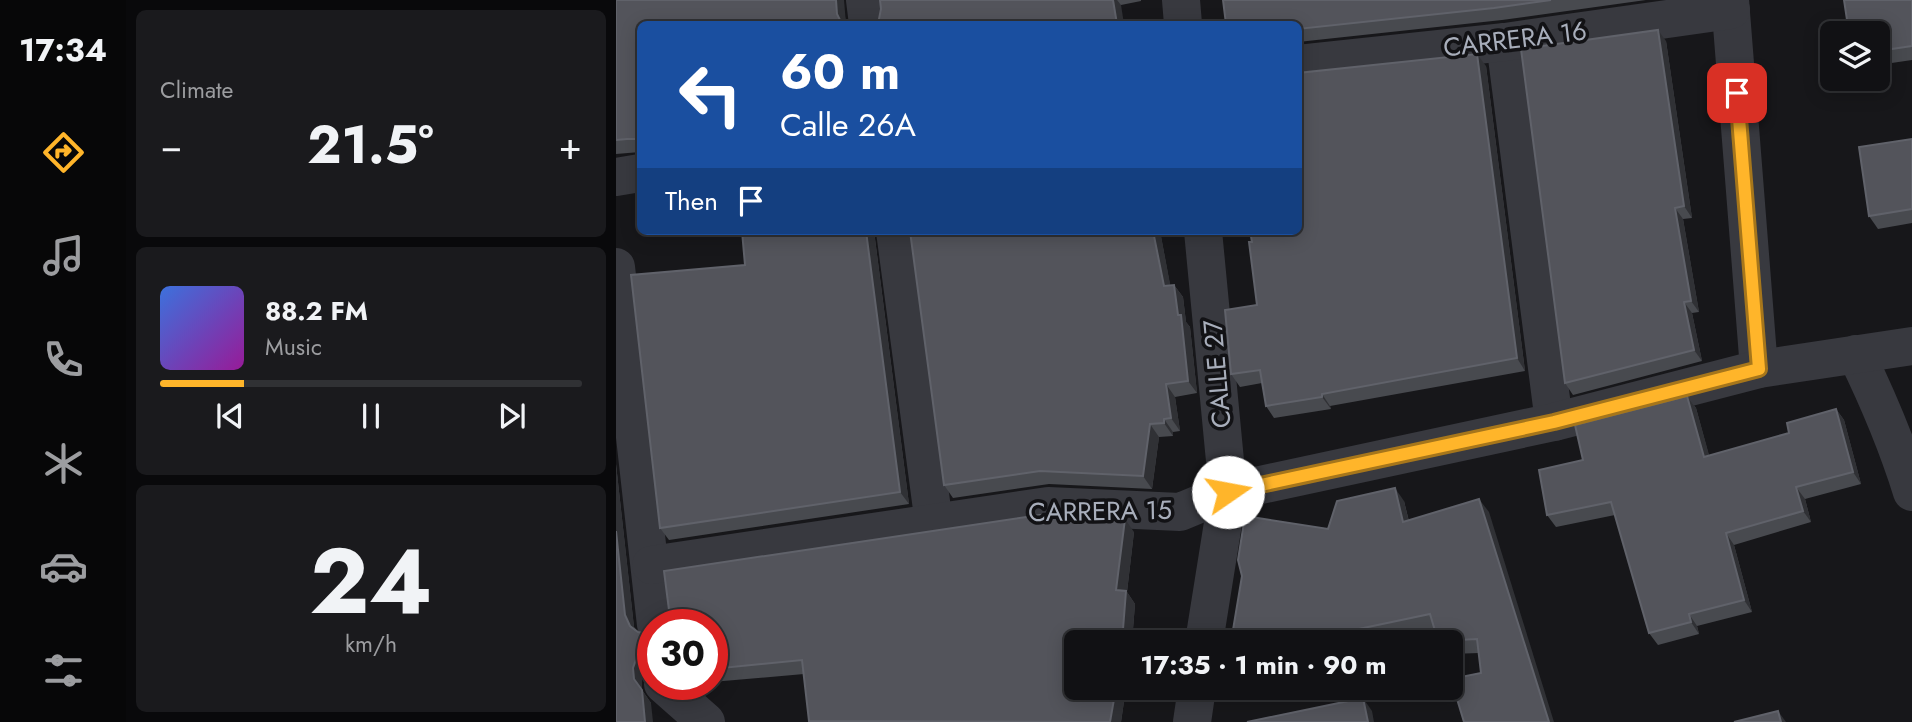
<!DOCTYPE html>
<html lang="en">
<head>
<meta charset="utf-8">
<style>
  body { margin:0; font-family:Jost,sans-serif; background:#1a1a1d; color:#f1f3f6; height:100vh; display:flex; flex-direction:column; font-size:26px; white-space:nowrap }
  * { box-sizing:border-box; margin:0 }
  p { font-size:23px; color:#9c9da0 }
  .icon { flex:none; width:38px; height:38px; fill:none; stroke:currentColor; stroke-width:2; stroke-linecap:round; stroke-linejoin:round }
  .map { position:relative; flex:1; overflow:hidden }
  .drawer { display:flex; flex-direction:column; gap:10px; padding:10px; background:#09090b; width:490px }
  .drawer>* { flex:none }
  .guide { position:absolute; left:21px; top:21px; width:665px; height:214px; border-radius:10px; box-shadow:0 4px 18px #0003,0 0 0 2px #303134; background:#1a4fa0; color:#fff; overflow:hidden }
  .controls { position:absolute; left:1204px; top:21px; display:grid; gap:14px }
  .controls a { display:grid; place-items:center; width:70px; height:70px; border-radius:10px; background:#111114; box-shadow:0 4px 18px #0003,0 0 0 2px #303134; font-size:35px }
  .speed { position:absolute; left:21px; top:609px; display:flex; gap:14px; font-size:35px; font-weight:700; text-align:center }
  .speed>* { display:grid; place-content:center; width:91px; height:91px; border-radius:50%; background:#111114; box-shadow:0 4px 18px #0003,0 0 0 2px #303134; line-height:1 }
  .speed .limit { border:10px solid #d22; background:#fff; color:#111 }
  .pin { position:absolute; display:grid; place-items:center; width:60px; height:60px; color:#fff; margin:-30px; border-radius:14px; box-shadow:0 4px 10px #0006 }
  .me { position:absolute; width:77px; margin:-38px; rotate:78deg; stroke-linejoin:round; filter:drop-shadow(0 0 5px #0008) }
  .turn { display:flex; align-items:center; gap:24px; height:147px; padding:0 28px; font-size:32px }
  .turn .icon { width:91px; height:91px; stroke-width:2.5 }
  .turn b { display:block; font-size:49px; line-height:60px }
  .then { display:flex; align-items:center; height:66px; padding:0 28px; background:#0003; gap:14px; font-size:26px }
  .big { font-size:52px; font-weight:700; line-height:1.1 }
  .drawer .widget { flex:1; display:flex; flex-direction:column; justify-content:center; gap:10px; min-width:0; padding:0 24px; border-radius:10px; background:#1a1a1d }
  .drawer .dial { align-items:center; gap:0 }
  .dial b { font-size:91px; line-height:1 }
  .song { display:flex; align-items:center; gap:21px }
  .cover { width:84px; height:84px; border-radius:10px; background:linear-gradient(135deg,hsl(220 70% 55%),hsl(300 70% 35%)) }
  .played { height:7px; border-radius:4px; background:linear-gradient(90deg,#ffb52a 20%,#303134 20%) }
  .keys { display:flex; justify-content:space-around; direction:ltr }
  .heat { display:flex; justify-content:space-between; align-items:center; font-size:38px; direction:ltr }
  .trip { position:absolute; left:448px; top:630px; width:399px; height:70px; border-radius:10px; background:#111114; box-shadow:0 4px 18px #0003,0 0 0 2px #303134; font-weight:700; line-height:70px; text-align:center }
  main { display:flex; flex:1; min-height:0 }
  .menu { display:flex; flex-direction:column; width:126px; justify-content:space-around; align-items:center; background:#070708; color:#9c9da0 }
  .menu .icon { width:49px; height:49px }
  .menu .active { color:#ffb52a }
  .menu b { font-size:32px; color:#f1f3f6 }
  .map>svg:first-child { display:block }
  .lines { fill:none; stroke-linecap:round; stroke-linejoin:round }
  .minor { stroke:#38393f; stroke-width:38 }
  .wall { fill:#484a4f }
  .shaded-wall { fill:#303135 }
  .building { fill:#53545b; stroke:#60626a; stroke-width:2 }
  .route-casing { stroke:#a6761b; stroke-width:18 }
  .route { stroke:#ffb52a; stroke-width:12 }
  .labels { text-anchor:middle; stroke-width:7; stroke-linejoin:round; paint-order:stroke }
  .street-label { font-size:26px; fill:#a8aebb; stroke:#121215 }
</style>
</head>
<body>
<main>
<nav class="menu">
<b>17:34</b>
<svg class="icon active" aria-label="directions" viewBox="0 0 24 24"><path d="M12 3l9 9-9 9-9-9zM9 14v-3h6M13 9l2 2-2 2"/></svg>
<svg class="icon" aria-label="music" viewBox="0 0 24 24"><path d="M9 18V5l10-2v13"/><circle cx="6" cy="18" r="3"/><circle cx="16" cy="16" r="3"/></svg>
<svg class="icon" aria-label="phone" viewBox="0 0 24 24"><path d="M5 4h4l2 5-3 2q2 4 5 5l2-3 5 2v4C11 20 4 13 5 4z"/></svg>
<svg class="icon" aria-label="climate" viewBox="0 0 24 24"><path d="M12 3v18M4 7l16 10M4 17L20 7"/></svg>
<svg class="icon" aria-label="car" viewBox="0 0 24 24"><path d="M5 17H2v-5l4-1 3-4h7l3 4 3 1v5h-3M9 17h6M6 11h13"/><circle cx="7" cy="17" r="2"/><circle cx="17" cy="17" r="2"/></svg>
<svg class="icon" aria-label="filters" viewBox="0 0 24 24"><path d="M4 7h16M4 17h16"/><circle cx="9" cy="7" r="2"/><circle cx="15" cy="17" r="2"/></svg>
</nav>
<section class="drawer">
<div class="widget"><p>Climate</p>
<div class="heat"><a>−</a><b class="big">21.5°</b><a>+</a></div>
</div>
<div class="widget">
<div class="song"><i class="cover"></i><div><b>88.2 FM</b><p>Music</p></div></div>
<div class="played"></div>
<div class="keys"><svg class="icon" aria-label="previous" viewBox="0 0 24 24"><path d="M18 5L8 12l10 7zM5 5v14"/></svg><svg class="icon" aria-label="pause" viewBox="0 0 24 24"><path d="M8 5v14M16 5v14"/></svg><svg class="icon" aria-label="next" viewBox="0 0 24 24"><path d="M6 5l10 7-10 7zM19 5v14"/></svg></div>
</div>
<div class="widget dial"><b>24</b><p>km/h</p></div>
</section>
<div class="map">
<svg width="1296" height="722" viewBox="0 0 1296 722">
  <rect width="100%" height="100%" fill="#17171a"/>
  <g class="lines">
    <!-- minor -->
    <g class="minor">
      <polyline points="249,0 252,24"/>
      <polyline points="565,0 567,24"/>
      <polyline points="1114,0 1143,369"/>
      <polyline points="889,42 938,422"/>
      <polyline points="682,64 889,42 1115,10"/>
      <polyline points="0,177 24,173"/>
      <polyline points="279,231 318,524"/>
      <polyline points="587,231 612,492 588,642"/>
      <polyline points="0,267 40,625"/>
      <path d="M 1240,354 C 1262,399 1281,444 1296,492"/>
      <polyline points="35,565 432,506 564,512 612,492 938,422 1143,369 1296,346"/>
      <polyline points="47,684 90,722"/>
      <polyline points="576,722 581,688"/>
    </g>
  </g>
  <!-- wall -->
  <g class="wall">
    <polygon points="0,0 227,2 230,24 24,24 24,152 0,154"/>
    <polygon points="264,0 525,0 525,1 505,5 263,19 265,9"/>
    <polygon points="607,0 1030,0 886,20 682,42 682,24"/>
    <polygon points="1296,0 1296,60 1262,65 1262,33"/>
    <polygon points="1050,41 1076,218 1067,219 1083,312 1076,313 1086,361 957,395 949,383"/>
    <polygon points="870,66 909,371 714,406 715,409 658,418 650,406 646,383 624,387 615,374 641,305 636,242"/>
    <polygon points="1296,139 1296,223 1262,229 1253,216"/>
    <polygon points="126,231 258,231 293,504 53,540 44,528 129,265"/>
    <polygon points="544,231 554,285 558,285 567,297 570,322 574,327 581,393 559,397 564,431 557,432 557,436 543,437 536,489 433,484 337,498 328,485"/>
    <polygon points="1071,396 1080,408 1093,456 1173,433 1220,409 1228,420 1245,484 1189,499 1195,522 1118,545 1136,612 1081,626 1083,634 1042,645 1033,633 999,515 940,527 931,515 967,460"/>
    <polygon points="0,464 18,627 22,632 33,634 37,633 37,665 30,670 26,680 26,690 35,703 0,722"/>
    <polygon points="788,501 793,521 873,512 865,673 863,653 835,654 835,642 823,642 818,628 750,642 615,642"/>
    <polygon points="518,532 511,592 519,604 516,642 460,642 460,688 510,688 505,722 193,722 188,674 96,682 96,625"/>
  </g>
  <!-- shaded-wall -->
  <g class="shaded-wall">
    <polygon points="220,0 228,0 230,24 226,24 221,14"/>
    <polygon points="497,0 501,0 505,5 508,24 501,24"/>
    <polygon points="1042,30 1050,41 1076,218 1068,206"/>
    <polygon points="861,54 870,66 909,371 901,358"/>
    <polygon points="1059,208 1067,219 1083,312 1075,301"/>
    <polygon points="250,231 258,231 293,504 284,492"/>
    <polygon points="537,231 544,231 557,299 548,286"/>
    <polygon points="558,285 567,297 570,322 574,327 581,393 572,381"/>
    <polygon points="1068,302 1076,313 1086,361 1078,350"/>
    <polygon points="550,384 559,397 564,431 555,418"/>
    <polygon points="706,394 714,406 715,409 706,397"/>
    <polygon points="1071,396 1080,408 1097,469 1088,457"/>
    <polygon points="1220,409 1228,420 1245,484 1237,472"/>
    <polygon points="548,419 557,432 557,436 548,423"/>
    <polygon points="534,424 543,437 536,489 527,476"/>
    <polygon points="0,464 18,627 23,638 14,626 9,615 0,531"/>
    <polygon points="1180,487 1189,499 1195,522 1187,511"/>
    <polygon points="779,488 788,501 796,535 787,522"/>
    <polygon points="863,499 873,512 938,722 933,722"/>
    <polygon points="509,519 518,532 511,592 519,604 516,642 506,642 500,590"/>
    <polygon points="1110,533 1118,545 1136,612 1128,600"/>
    <polygon points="1073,614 1081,626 1083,634 1075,622"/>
    <polygon points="733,631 741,642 736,642"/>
    <polygon points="21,657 30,670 26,680 26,690 35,703 37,722 29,722 18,679 17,668"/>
    <polygon points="500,688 510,688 505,722 494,722"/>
    <polygon points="747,698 756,711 758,722 752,722"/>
    <polygon points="1162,711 1170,722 1165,722"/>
  </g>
  <!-- building -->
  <g class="building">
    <polygon points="0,0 220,0 221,14 226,24 24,24 24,139 11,139 0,140"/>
    <polygon points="264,0 497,0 501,24 260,24 263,19 265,9"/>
    <polygon points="607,0 935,0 878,8 682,29 682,24 610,24"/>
    <polygon points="1228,0 1296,0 1296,46 1262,51 1262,33 1233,33"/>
    <polygon points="1042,30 1068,206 1059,208 1075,301 1068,302 1078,350 949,383 905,49"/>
    <polygon points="861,54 901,358 706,394 706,397 650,406 644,370 615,374 609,310 641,305 633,242 636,242 634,231 682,231 682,73"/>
    <polygon points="1296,139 1296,209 1253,216 1243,147"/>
    <polygon points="126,231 250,231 284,492 44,528 15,275 129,265"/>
    <polygon points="294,231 537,231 548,286 558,285 562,315 565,315 572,381 550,384 555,418 548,419 548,423 534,424 527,476 424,471 328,485"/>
    <polygon points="1071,396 1088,457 1173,433 1171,423 1220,409 1237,472 1180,487 1187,511 1110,533 1128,600 1073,614 1075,622 1033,633 995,502 931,515 923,470 967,460 959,425"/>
    <polygon points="779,488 787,522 863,499 933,722 848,722 835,679 865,673 861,639 822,641 814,614 733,631 736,642 615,642 626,576 622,560 629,516 712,529 721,501"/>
    <polygon points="424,515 509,519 500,590 510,591 506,642 460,642 460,688 500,688 494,722 193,721 186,660 96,669 96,625 48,625 51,622 53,610 48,571"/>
    <polygon points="0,531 9,615 14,626 22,632 33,634 37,633 37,650 31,651 21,657 17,668 18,679 26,690 29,722 0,722"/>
    <polygon points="747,698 752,722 631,722"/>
    <polygon points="1162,711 1165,722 1118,722"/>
  </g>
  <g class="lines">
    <!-- route casing -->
    <g class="route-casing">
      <polyline id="route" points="612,492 938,422 1143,369 1121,93"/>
    </g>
    <!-- route -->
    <use href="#route" class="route"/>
  </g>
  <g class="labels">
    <!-- street labels -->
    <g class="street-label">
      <text transform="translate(899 39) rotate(-7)" y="9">CARRERA 16</text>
      <text transform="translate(601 374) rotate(-95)" y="9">CALLE 27</text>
      <text transform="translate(484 511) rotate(-1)" y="9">CARRERA 15</text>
    </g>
  </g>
</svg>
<div class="controls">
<a><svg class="icon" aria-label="layers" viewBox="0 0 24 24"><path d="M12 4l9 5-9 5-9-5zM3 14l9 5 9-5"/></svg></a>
</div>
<div class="speed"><div class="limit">30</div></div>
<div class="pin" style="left:1121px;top:93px;background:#d93025"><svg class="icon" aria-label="arrive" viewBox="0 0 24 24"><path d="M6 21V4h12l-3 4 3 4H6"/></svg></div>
<svg class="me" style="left:612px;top:492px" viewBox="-20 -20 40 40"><circle r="19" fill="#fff"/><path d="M0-13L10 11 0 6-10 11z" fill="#ffb52a"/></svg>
<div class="trip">17:35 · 1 min · 90 m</div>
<div class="guide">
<div class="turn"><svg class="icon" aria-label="left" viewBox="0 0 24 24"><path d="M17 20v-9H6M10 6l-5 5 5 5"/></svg><div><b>60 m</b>Calle 26A</div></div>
<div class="then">Then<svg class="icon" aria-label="arrive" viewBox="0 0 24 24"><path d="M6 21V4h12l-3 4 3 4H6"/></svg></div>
</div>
</div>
</main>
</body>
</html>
